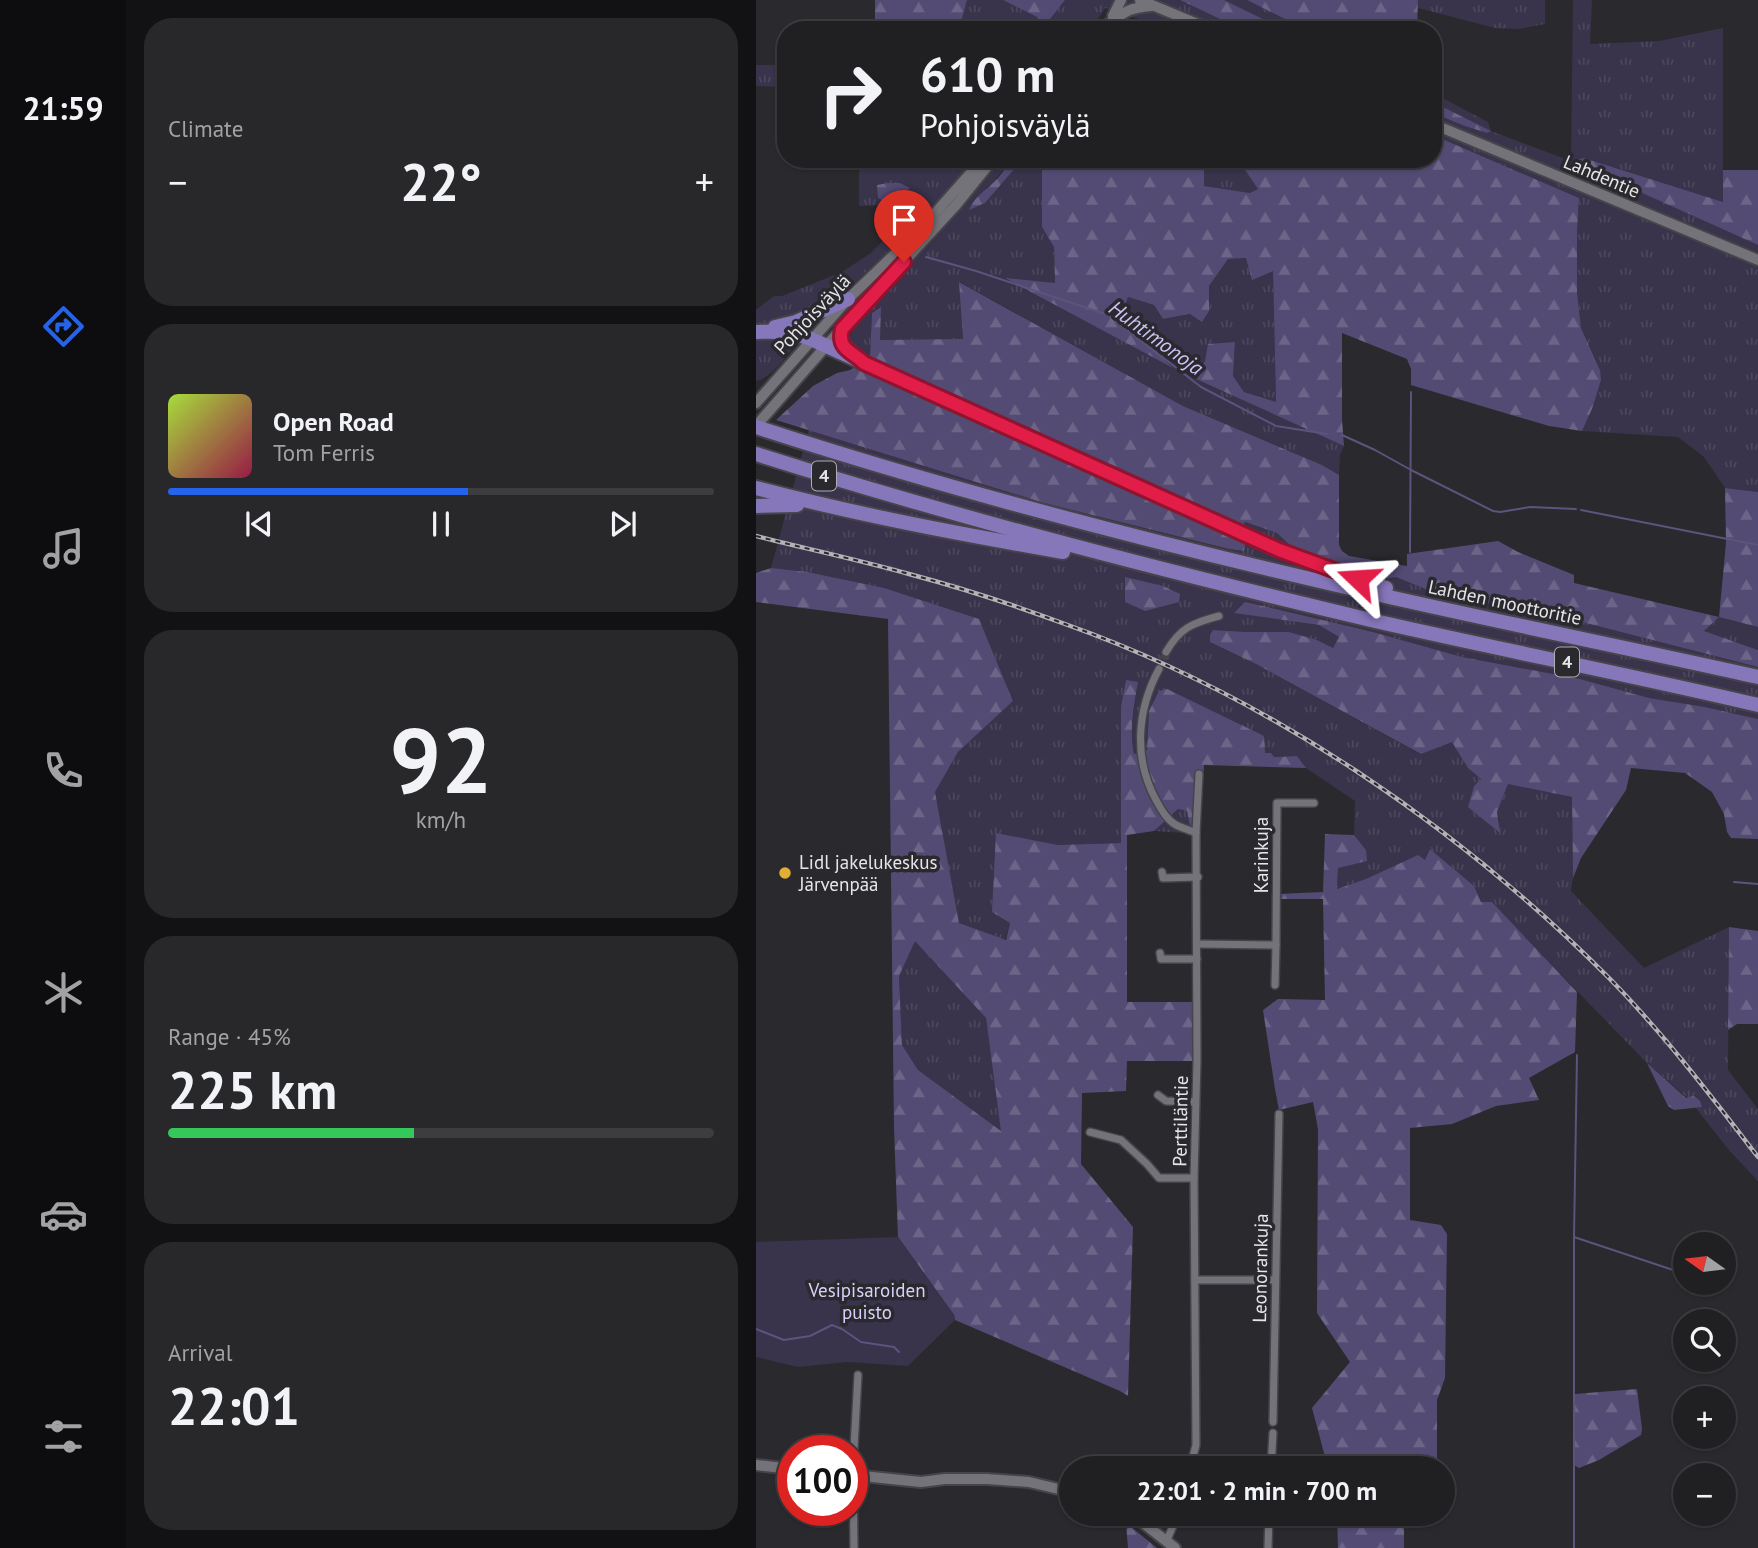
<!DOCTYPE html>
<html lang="en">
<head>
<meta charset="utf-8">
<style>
  body { margin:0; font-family:"PT Sans",sans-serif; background:#28272a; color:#f1f3f6; height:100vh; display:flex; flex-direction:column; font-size:26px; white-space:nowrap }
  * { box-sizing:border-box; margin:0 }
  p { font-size:23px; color:#a2a2a5 }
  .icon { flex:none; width:38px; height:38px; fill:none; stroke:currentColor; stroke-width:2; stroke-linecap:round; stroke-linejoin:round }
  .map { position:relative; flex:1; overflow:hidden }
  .sheet { display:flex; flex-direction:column; gap:18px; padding:18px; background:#121113; width:630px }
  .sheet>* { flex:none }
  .hud { position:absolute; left:21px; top:21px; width:665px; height:147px; border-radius:28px; box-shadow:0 2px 5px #0004,0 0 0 2px #3d3d40; background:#201f22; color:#f1f3f6; overflow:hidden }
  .needle { width:46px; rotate:284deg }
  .buttons { position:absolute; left:917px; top:1232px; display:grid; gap:14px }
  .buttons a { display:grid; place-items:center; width:63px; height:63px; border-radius:50%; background:#201f22; box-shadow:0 2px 5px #0004,0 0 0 2px #3d3d40; font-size:35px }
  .speed { position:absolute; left:21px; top:1435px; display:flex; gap:14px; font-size:35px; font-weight:700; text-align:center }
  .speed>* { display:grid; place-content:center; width:91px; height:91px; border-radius:50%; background:#201f22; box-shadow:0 2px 5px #0004,0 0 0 2px #3d3d40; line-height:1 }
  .speed .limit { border:10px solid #d22; background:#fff; color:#111 }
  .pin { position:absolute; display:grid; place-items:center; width:60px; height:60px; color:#fff; margin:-72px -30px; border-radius:50% 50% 50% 0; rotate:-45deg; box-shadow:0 0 7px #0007 }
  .pin .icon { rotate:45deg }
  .me { position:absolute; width:77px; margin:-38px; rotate:290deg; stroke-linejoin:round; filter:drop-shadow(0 0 5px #0008) }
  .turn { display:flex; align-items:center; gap:24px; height:147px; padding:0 28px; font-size:32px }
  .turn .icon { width:91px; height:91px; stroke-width:2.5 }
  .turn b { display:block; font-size:49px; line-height:60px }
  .big { font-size:52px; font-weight:600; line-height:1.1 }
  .sheet .widget { flex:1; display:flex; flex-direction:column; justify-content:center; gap:10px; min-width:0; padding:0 24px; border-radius:28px; background:#28272a }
  .sheet .dial { align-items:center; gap:0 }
  .dial b { font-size:91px; line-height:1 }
  .song { display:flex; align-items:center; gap:21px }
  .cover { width:84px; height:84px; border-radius:10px; background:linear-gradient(135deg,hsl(80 70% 55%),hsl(340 70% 35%)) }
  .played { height:7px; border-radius:4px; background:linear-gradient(90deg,#2563eb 55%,#3d3d40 55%) }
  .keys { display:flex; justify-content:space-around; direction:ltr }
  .heat { display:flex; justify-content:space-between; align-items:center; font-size:38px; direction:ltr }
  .charge { height:10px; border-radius:5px; background:linear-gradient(90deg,#34c759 45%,#3d3d40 0) }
  .trip { position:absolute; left:303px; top:1456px; width:396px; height:70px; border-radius:35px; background:#201f22; box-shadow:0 2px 5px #0004,0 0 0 2px #3d3d40; font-weight:600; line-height:70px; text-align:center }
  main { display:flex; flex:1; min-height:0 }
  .tabs { display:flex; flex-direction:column; width:126px; justify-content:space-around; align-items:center; background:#0d0c0e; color:#a2a2a5 }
  .tabs .icon { width:49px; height:49px }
  .tabs .selected { color:#2563eb }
  .tabs b { font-size:32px; color:#f1f3f6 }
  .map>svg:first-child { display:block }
  .grass { fill:url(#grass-tufts) }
  .forest { fill:url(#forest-firs); fill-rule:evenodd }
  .park { fill:#39334b }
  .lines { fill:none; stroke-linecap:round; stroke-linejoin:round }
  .stream { stroke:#5d537d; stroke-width:2 }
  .street-tunnel { stroke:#46454a; stroke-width:7; stroke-dasharray:7 3.5; stroke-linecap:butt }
  .street-casing { stroke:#454449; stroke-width:10 }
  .secondary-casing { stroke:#454449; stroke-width:14 }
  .highway-casing { stroke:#454449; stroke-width:18 }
  .street { stroke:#747379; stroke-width:7 }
  .secondary { stroke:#747379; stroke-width:10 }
  .highway { stroke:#8676ba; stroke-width:14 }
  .rail-casing { stroke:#b3b2b6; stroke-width:4.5 }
  .rail { stroke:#2a292e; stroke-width:2; stroke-dasharray:5; stroke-linecap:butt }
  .route-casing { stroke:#92132f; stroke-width:18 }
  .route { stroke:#e11d48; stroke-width:12 }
  .poi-dot { fill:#e2af34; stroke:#2a292e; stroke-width:2.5 }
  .labels { text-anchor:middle; stroke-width:7; stroke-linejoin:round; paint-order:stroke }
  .shield { fill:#2a292e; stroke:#aeadb1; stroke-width:2 }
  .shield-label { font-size:18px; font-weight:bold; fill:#e6e5e9 }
  .street-label { font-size:19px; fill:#e6e5e9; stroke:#2a292e }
  .poi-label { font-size:19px; fill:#e6e5e9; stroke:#2a292e; text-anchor:start }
  .park-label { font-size:19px; fill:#d8d0fa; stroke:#2a292e }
  .water-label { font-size:21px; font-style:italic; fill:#ccc0f7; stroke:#2a292e }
</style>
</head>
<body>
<main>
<nav class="tabs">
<b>21:59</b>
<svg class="icon selected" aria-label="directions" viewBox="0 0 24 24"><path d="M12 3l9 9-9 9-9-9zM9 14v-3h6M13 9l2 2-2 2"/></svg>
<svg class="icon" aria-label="music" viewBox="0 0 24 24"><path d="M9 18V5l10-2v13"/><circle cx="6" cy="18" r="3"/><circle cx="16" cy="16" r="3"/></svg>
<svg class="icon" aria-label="phone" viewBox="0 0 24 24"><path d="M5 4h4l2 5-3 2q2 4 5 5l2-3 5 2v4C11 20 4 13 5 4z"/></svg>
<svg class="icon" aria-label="climate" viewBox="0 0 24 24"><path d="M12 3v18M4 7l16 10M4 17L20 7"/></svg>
<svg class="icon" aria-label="car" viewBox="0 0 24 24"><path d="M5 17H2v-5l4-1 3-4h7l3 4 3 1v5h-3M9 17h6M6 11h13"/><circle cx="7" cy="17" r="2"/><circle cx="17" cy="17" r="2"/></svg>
<svg class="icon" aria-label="filters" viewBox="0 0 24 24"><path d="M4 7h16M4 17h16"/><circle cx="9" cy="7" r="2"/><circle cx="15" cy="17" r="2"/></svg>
</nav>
<section class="sheet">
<div class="widget"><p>Climate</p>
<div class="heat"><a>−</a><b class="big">22°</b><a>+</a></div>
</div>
<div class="widget">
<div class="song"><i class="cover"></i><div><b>Open Road</b><p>Tom Ferris</p></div></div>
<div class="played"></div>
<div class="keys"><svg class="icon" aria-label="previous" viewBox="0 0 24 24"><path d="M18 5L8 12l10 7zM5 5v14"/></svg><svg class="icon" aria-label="pause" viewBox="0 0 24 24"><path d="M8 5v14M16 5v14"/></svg><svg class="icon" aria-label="next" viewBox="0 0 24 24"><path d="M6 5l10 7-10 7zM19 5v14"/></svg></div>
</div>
<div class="widget dial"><b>92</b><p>km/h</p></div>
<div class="widget"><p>Range · 45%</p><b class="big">225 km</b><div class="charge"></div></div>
<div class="widget"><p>Arrival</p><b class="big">22:01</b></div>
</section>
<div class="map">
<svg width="1002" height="1548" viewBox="0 0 1002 1548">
  <defs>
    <pattern id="grass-tufts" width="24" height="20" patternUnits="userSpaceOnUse" patternTransform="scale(1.75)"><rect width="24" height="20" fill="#39334b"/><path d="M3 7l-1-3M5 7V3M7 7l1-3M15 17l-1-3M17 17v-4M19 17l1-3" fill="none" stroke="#4c475c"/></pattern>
    <pattern id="forest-firs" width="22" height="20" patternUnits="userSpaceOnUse" patternTransform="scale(1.75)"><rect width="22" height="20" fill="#544b74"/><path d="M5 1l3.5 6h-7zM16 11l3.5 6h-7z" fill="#6d6588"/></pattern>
  </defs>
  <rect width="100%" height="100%" fill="#2a292e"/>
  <!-- grass -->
  <g class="grass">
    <polygon points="211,0 247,0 281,17 286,28 309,0 424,0 487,30 418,30 349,8 335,30 203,30"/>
    <polygon points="468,0 491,0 551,30 529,30"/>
    <polygon points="662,0 789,0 789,24 763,29 739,28 662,8"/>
    <polygon points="817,0 836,0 834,44 903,41 967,28 967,202 829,158 816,161 1002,245 1002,492 969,488 948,457 922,437 826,431 836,409 844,369 825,328 821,292 821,232 823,198 677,135 677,113 731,133 734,131 677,102 677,93 732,122 735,131 815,161"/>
    <polygon points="0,65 30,65 30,87 0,86"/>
    <path d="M 103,159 L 122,159 L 127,163 L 168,168 L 175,159 L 222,159 L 178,204 L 175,211 L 84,296 L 41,340 C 35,353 14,379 0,381 L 0,310 L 18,296 L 26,296 L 86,272 L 115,253 L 149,218 L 134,205 L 103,206 Z"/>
    <path d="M 245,159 L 256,159 L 236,184 L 230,188 L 229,203 L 267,159 L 286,159 L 286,227 L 298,247 L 299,283 L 251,279 L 414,365 L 365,318 L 372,297 L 398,305 L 407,319 L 453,311 L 453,286 L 472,259 L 490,258 L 517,270 L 520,403 L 488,392 L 477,376 L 479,342 L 449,361 L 439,378 L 588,446 L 584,455 L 583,475 L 566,465 L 427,406 L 204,282 L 207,340 L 124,340 L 124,307 L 116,313 L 114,357 C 93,347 87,348 100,324 L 207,207 Z"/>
    <polygon points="448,159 487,159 487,167 503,190 494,193 447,186"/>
    <path d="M 53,429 L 288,503 L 473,549 L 488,551 L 481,537 L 488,522 L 521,533 L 539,550 L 628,579 L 640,577 L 679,593 L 818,620 L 1002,667 L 1002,719 L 949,707 L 893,698 L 824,679 L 706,657 L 617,632 L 478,613 L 563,625 L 583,637 L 577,648 L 561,640 L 533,632 L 490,632 L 457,630 L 454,642 L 500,664 L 664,754 L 696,741 L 712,768 L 725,779 L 744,823 L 741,812 L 752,784 L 816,797 L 817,878 L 815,891 L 888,968 L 973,927 L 972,1070 L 1002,1109 L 1002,1181 L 973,1150 L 939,1107 L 943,1108 L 891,1063 L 789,958 L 736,902 L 725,902 L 718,886 L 674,849 L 669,860 L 581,889 L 582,868 L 610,850 L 598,835 L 599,801 L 550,768 L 541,756 L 518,757 L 509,753 L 393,711 L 391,750 L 378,754 C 373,729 379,706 382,682 L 370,681 L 365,706 L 365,843 L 302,845 L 240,833 L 254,923 L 249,940 L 203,924 L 179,792 L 202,752 L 257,701 L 223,619 L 15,568 Z"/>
    <polygon points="963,617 1002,627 1002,650 948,631"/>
    <polygon points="422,809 431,811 434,826 444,834 398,831"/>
    <polygon points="159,940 230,1018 246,1132 162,1070 146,1045 143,976"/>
  </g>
  <!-- forest -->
  <g class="forest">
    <polygon points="119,0 211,0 203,30 119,30"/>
    <polygon points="247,0 309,0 286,29 281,17"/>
    <polygon points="424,0 468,0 529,30 487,30"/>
    <polygon points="491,0 662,0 661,30 551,30"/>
    <polygon points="677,102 735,131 731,133 709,126 677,113"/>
    <polygon points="677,135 823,198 821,232 821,292 825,328 844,370 845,380 836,409 826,431 793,426 655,385 655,369 651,359 586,333 586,419 588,446 438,378 449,361 452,344 479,342 477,376 488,392 520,402 517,271 496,280 490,258 472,259 453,286 453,311 446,322 434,314 407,319 398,305 372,297 365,318 417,368 249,278 299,283 298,247 286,227 286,159 448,159 448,186 494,193 502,189 487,167 487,159 677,159"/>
    <polygon points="828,158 967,202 967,170 1002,170 1002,245 815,161"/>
    <polygon points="122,159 175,159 168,168 126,163"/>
    <path d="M 256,159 L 267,159 L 229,203 L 213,210 C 218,198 228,191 237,183 C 244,177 250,167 256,159 Z"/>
    <polygon points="132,183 144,183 154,188 134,205 122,198 121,185"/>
    <polygon points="203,282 427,406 566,465 583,475 583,545 586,551 593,556 651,566 651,554 742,541 762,552 818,575 818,583 963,617 970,543 969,488 1002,492 1002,627 963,617 948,631 1002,650 1002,667 818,620 679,593 640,577 628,579 582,567 539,550 521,533 489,522 481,537 489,545 488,551 473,549 288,503 20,420 57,386 81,373 94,370 114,357 116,313 125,307 124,340 207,339"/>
    <path d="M 15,568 L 51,572 L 128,588 L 223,619 L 257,701 L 202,752 L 179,792 L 203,923 L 250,940 L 254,923 L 236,912 L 240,833 L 302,845 L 365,843 L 365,706 L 370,680 L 382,682 C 378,706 373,730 378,754 L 391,750 L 393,711 L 403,691 L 411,689 L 508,736 L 509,753 L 515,753 L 518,757 L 541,756 L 550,768 L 448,765 L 444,834 L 434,826 L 431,811 L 422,809 L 398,831 L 371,835 L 371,1002 L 438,1002 L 439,1061 L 371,1061 L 370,1091 L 326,1093 L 325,1164 L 377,1227 L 372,1396 L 364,1391 L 199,1320 L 198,1315 L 142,1237 L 138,1128 L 132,619 L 0,602 L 0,573 ZM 159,941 L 230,1018 L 245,1131 L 162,1070 L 146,1045 L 143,976 Z"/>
    <polygon points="369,577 407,586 424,594 423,602 389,611 369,602"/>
    <polygon points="489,602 617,632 706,657 824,679 893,698 949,707 1002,719 1002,839 975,838 971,832 968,814 956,792 929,773 875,768 870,790 825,858 817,878 816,797 752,784 741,812 744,833 712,807 718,786 725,779 712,768 696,742 665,754 500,664 454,642 454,635 457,630 490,632 533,632 561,640 577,648 583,637 563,625 478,613"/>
    <polygon points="569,834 598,835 610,850 611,861 582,868 581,889 610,879 662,855 669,860 674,849 718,886 725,902 736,902 821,992 819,1052 773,1078 783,1100 740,1106 696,1124 654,1128 654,1220 685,1225 691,1234 689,1378 681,1400 681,1468 572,1468 556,1408 594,1362 561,1313 562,1129 557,1102 523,1110 519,1089 507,1010 522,999 569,1000 567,899 523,899 523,894 567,892"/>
    <polygon points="973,927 1002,931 1002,1024 981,1024 972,1030"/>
    <polygon points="891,1063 930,1098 938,1096 944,1101 946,1107 918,1110 912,1106"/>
    <polygon points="881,1389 886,1429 885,1435 843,1460 823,1468 818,1465 819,1394"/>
    <polygon points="581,1514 648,1514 648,1548 582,1548"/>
    <polygon points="370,1523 401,1548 372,1548"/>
  </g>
  <!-- park -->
  <polygon class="park" points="142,1237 198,1315 199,1320 152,1366 91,1362 42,1367 0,1357 0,1242"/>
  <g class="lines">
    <!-- stream -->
    <g class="stream">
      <polyline points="170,257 220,271 352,315 445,387 520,426 571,434"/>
      <polyline points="586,435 619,450 655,470 737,511 744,512 774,507 820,509"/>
      <polyline points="825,510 1002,545"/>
      <polyline points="654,552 655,392"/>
      <polyline points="978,882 1002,884"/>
      <polyline points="818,1237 929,1274"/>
      <polyline points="956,1283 964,1286"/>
      <polyline points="0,1329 28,1340 54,1336 76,1325 86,1329 105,1342 138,1347 143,1352"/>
      <polyline points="818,1548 818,1237 821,1055"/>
    </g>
    <!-- street-tunnel -->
    <polyline class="street-tunnel" points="403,669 410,652"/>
    <!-- street casing -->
    <g class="street-casing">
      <g id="street">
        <path d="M 410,652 C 424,628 436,623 463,616"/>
        <path d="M 403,669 C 381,710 377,758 400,800 C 405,809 410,819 420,825 C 426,828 434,830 440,833"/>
        <polyline points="406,872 407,878 442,877"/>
        <polyline points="441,944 520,945 521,803 558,803"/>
        <polyline points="404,953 405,959 441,959"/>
        <polyline points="519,985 520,945"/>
        <polyline points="402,1095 410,1101 439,1102"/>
        <polyline points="334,1132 365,1140 391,1164 403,1178 438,1178"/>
        <polyline points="439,1280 519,1280"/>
        <polyline points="517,1422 523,1114"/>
        <polyline points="434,1468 440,1445 438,1178 441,1060 440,833 443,774"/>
        <polyline points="515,1468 517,1433"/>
        <polyline points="411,1540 422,1514"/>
        <polyline points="98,1548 97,1466 102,1375"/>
        <polyline points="512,1548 513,1514"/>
      </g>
    </g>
    <!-- secondary casing -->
    <g class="secondary-casing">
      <g id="secondary">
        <polyline points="384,0 456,30"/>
        <polyline points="357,16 365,0"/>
        <path d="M 350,26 C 368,12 372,8 395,6"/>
        <polyline points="677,124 1002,260"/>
        <polyline points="0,403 92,299 166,228 227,159"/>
        <polyline points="0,426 70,346 200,205 237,159"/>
        <polyline points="0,1465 37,1469"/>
        <polyline points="96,1475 165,1482 189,1479 231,1479 273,1482 315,1492"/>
        <polyline points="372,1514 381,1518 419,1548"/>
      </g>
    </g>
    <!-- highway casing -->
    <g class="highway-casing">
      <g id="highway">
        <polyline points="19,327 40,322 92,299"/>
        <path d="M 86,329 C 83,340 86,348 96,353"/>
        <path d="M 0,332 C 20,331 36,332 55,339 L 523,550 L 602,579 L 630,588"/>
        <path d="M 0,427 C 196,491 397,543 598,589 C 732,620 868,647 1002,677"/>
        <path d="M 0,454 C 204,519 411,572 619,621 C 746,650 875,675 1002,705"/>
        <path d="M 0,488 C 102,515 204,534 307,552"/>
        <polyline points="0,506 41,505"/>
      </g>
    </g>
    <!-- street -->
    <use href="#street" class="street"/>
    <!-- secondary -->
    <use href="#secondary" class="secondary"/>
    <!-- highway -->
    <use href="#highway" class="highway"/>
    <!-- rail casing -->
    <g class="rail-casing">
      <path id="rail" d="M 0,536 C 51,549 103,560 153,574 C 206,588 258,605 309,624 C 512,696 703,827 854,979 C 908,1034 955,1096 1002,1157"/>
    </g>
    <!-- rail -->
    <use href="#rail" class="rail"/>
  </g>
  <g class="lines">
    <!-- route casing -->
    <g class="route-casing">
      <path id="route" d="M 148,262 L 86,329 C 81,350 96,351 108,363 L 523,550 L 602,579"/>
    </g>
    <!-- route -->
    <use href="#route" class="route"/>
  </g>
  <!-- markers -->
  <circle class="poi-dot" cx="29" cy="873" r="7"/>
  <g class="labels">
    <!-- shield labels -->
    <g class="shield">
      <rect x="56" y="461.5" width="24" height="29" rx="5"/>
      <rect x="799" y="647.5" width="24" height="29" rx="5"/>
    </g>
    <g class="shield-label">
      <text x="68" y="482">4</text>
      <text x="811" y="668">4</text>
    </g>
    <!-- street labels -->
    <g class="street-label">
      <text transform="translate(846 176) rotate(23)" y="7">Lahdentie</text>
      <text transform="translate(56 314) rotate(-47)" y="7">Pohjoisväylä</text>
      <text transform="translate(749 602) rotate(12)" y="7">Lahden moottoritie</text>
      <text transform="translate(505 855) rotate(-90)" y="7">Karinkuja</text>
      <text transform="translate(424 1121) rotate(-89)" y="7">Perttiläntie</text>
      <text transform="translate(504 1268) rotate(-89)" y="7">Leonorankuja</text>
    </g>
    <!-- poi labels -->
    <g class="poi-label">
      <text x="43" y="869">Lidl jakelukeskus<tspan x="43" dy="22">Järvenpää</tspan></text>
    </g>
    <!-- park labels -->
    <g class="park-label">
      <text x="111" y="1297">Vesipisaroiden<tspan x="111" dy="22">puisto</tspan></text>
    </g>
    <!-- water labels -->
    <g class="water-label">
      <text transform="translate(400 338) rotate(36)" y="7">Huhtimonoja</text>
    </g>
  </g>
</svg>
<div class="buttons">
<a><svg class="needle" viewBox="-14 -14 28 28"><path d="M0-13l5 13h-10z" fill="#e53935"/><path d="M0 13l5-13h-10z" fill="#a2a2a5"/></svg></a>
<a><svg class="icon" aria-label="search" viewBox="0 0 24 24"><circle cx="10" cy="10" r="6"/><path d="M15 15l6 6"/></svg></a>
<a>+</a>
<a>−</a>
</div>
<div class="speed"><div class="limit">100</div></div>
<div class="pin" style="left:148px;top:262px;background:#d93025"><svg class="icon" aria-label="arrive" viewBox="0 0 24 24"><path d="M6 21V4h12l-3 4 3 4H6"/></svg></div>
<svg class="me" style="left:602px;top:579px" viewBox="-20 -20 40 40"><path d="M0-17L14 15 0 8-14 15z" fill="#e11d48" stroke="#fff" stroke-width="4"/></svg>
<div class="trip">22:01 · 2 min · 700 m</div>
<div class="hud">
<div class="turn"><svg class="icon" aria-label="right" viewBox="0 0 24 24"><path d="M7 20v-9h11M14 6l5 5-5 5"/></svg><div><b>610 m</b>Pohjoisväylä</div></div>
</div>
</div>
</main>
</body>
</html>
